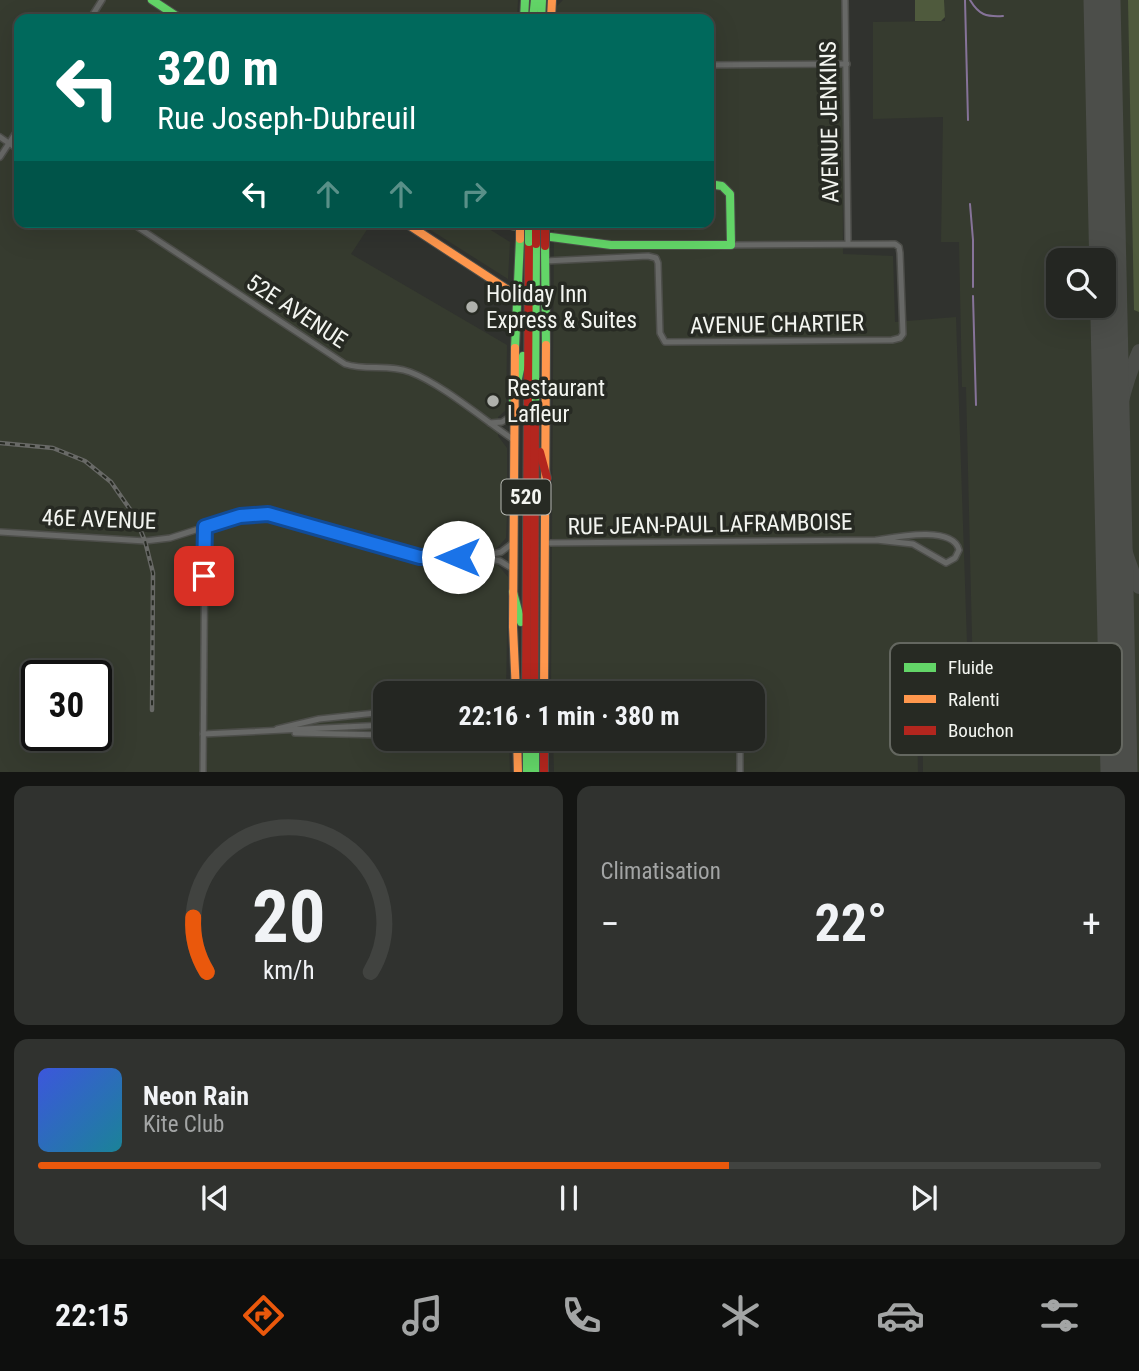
<!DOCTYPE html>
<html lang="fr">
<head>
<meta charset="utf-8">
<style>
  body { margin:0; font-family:"Roboto Condensed",sans-serif; background:#30322f; color:#f1f3f6; height:100vh; display:flex; flex-direction:column; font-size:26px; white-space:nowrap }
  * { box-sizing:border-box; margin:0 }
  p { font-size:23px; color:#a3a5a5 }
  .icon { flex:none; width:38px; height:38px; fill:none; stroke:currentColor; stroke-width:2; stroke-linecap:round; stroke-linejoin:round }
  .map { position:relative; height:772px; overflow:hidden }
  .drawer { display:flex; flex-direction:column; gap:14px; padding:14px; background:#141513; flex:1 }
  .drawer>* { flex:none }
  .top-card { position:absolute; left:14px; top:14px; width:700px; height:214px; border-radius:14px; box-shadow:0 7px 28px #0002,0 0 0 2px #414340; background:#00695c; color:#fff; overflow:hidden }
  .tools { position:absolute; left:1046px; top:248px; display:grid; gap:14px }
  .tools a { display:grid; place-items:center; width:70px; height:70px; border-radius:14px; background:#242622; box-shadow:0 7px 28px #0002,0 0 0 2px #414340; font-size:35px }
  .speed { position:absolute; left:21px; top:660px; display:flex; gap:14px; font-size:35px; font-weight:700; text-align:center }
  .speed>* { display:grid; place-content:center; width:91px; height:91px; border-radius:50%; background:#242622; box-shadow:0 7px 28px #0002,0 0 0 2px #414340; line-height:1 }
  .speed .limit { border:4px solid #111; border-radius:10px; background:#fff; color:#111 }
  .pin { position:absolute; display:grid; place-items:center; width:60px; height:60px; color:#fff; margin:-30px; border-radius:14px; box-shadow:0 4px 10px #0006 }
  .me { position:absolute; width:77px; margin:-38px; rotate:270deg; stroke-linejoin:round; filter:drop-shadow(0 0 5px #0008) }
  .turn { display:flex; align-items:center; gap:24px; height:147px; padding:0 28px; font-size:32px }
  .turn .icon { width:91px; height:91px; stroke-width:2.5 }
  .turn b { display:block; font-size:49px; line-height:60px }
  .lanes { display:flex; align-items:center; height:66px; padding:0 28px; background:#0003; justify-content:center; gap:35px; direction:ltr }
  .lanes .off { opacity:.35 }
  .big { font-size:52px; font-weight:700; line-height:1.1 }
  .drawer .tile { flex:1; display:flex; flex-direction:column; justify-content:center; gap:10px; min-width:0; padding:0 24px; border-radius:14px; background:#30322f }
  .drawer .dial { align-items:center; gap:0 }
  .dial svg { height:182px; overflow:visible; fill:none; stroke:#414340; stroke-width:7; stroke-linecap:round; text-anchor:middle }
  .dial text { fill:#f1f3f6; stroke:none }
  .song { display:flex; align-items:center; gap:21px }
  .cover { width:84px; height:84px; border-radius:10px; background:linear-gradient(135deg,hsl(230 70% 55%),hsl(190 70% 35%)) }
  .played { height:7px; border-radius:4px; background:linear-gradient(90deg,#ea580c 65%,#414340 65%) }
  .keys { display:flex; justify-content:space-around; direction:ltr }
  .heat { display:flex; justify-content:space-between; align-items:center; font-size:38px; direction:ltr }
  .drawer .tiles { flex:1; display:grid; gap:14px; grid-template-columns:1fr 1fr }
  .tile:last-child { grid-column:span 2 }
  .trip { position:absolute; left:373px; top:681px; width:392px; height:70px; border-radius:14px; background:#242622; box-shadow:0 7px 28px #0002,0 0 0 2px #414340; font-weight:700; line-height:70px; text-align:center }
  .dock { display:flex; height:112px; justify-content:space-around; align-items:center; background:#0e0f0e; color:#a3a5a5 }
  .dock .icon { width:49px; height:49px }
  .dock .active { color:#ea580c }
  .dock b { font-size:32px; color:#f1f3f6 }
  .map>svg:first-child { display:block }
  .built { fill:#363b2f; fill-rule:evenodd }
  .green { fill:#4f5a3d }
  .lines { fill:none; stroke-linecap:round; stroke-linejoin:round }
  .stream { stroke:#867399; stroke-width:2 }
  .taxiway { stroke:#4c4e4a; stroke-width:14 }
  .runway { stroke:#4c4e4a; stroke-width:37 }
  .street-casing { stroke:#4d4e4a; stroke-width:8 }
  .fast-casing { stroke:#4d4e4a; stroke-width:10 }
  .slow-casing { stroke:#4d4e4a; stroke-width:10 }
  .jam-casing { stroke:#4d4e4a; stroke-width:10 }
  .street { stroke:#676866; stroke-width:5 }
  .fast { stroke:#63d668; stroke-width:8 }
  .slow { stroke:#ff974d; stroke-width:8 }
  .jam { stroke:#b3261e; stroke-width:8 }
  .rail-casing { stroke:#686966; stroke-width:4.5 }
  .rail { stroke:#272a23; stroke-width:2; stroke-dasharray:5; stroke-linecap:butt }
  .fast-bridge-casing { stroke:#4d4e4a; stroke-width:10; stroke-linecap:butt }
  .slow-bridge-casing { stroke:#4d4e4a; stroke-width:10; stroke-linecap:butt }
  .jam-bridge-casing { stroke:#4d4e4a; stroke-width:10; stroke-linecap:butt }
  .fast-bridge { stroke:#63d668; stroke-width:8 }
  .slow-bridge { stroke:#ff974d; stroke-width:8 }
  .jam-bridge { stroke:#b3261e; stroke-width:8 }
  .route-casing { stroke:#114b97; stroke-width:18 }
  .route { stroke:#1a73e8; stroke-width:12 }
  .poi-dot { fill:#afb1ac; stroke:#272a23; stroke-width:2.5 }
  .labels { text-anchor:middle; stroke-width:7; stroke-linejoin:round; paint-order:stroke }
  .shield { fill:#272a23; stroke:#b6b8b2; stroke-width:2 }
  .shield-label { font-size:21px; font-weight:bold; fill:#f3f5f0 }
  .street-label { font-size:23px; fill:#f3f5f0; stroke:#272a23 }
  .poi-label { font-size:23px; fill:#f3f5f0; stroke:#272a23; text-anchor:start }
  .key { fill:#272a23; stroke:#646760; stroke-width:2 }
  .key-label { font-size:19px; fill:#f3f5f0 }
</style>
</head>
<body>
<div class="map">
<svg width="1139" height="773" viewBox="0 0 1139 773">
  <rect width="100%" height="100%" fill="#30322e"/>
  <!-- built -->
  <g class="built">
    <path d="M 0,0 L 518,0 L 517,19 L 19,19 L 19,222 L 372,222 L 351,254 L 507,345 L 506,410 L 498,417 L 498,436 L 507,448 L 507,515 L 506,538 L 496,549 L 498,565 L 508,577 L 506,693 L 385,693 L 385,738 L 509,739 L 510,772 L 0,772 ZM 37,676 L 96,676 L 96,735 L 37,735 Z"/>
    <polygon points="563,0 842,0 843,254 893,256 895,322 956,317 968,673 916,675 918,773 554,772 553,739 752,738 752,693 551,693 554,222 709,222 709,19 557,19 557,6"/>
    <path d="M 944,0 L 1139,0 L 1139,772 L 923,772 L 922,680 L 973,678 L 966,387 L 962,387 L 959,242 L 941,242 L 943,117 L 873,119 L 873,22 L 945,21 ZM 1059,261 L 1104,261 L 1104,306 L 1059,306 Z"/>
    <polygon points="418,222 478,222 510,242 508,279"/>
  </g>
  <!-- green -->
  <g class="green">
    <polygon points="915,0 944,0 945,17 941,21 915,21"/>
    <polygon points="1128,0 1139,0 1139,312 1134,310"/>
  </g>
  <g class="lines">
    <!-- stream -->
    <g class="stream">
      <polyline points="965,0 968,120"/>
      <path d="M 970,0 C 979,15 986,17 1003,16"/>
      <polyline points="970,204 973,240 973,287"/>
      <polyline points="973,296 976,405"/>
    </g>
    <!-- taxiway -->
    <path class="taxiway" d="M 1139,351 C 1106,425 1105,513 1139,587"/>
    <!-- runway -->
    <polyline class="runway" points="1102,0 1119,773"/>
    <!-- street casing -->
    <g class="street-casing">
      <g id="street">
        <polyline points="845,0 848,243"/>
        <polyline points="90,19 102,0"/>
        <polyline points="709,65 847,64"/>
        <polyline points="0,137 19,150"/>
        <polyline points="0,157 19,128"/>
        <path d="M 130,222 L 345,364 C 366,371 389,364 410,372 C 442,384 484,420 514,440"/>
        <polyline points="545,261 648,256 656,258 658,263 660,333 665,342 892,340 900,338 903,334 900,253 899,247 895,244 731,245"/>
        <polyline points="490,423 502,422 513,415"/>
        <polyline points="0,532 145,541 170,538 240,516 268,514 420,557 482,557 500,561 513,569"/>
        <path d="M 544,543 L 876,540 L 913,544 L 946,563 L 955,558 L 959,550 C 953,525 895,537 876,540"/>
        <polyline points="485,556 501,552 513,543"/>
        <polyline points="277,729 319,719 385,712"/>
        <polyline points="295,733 385,735"/>
        <polyline points="203,734 385,725"/>
        <polyline points="740,738 740,773"/>
        <polyline points="203,773 205,527"/>
      </g>
    </g>
    <!-- fast casing -->
    <g class="fast-casing">
      <g id="fast">
        <polyline points="152,0 181,19"/>
        <polyline points="524,19 525,0"/>
        <polyline points="533,19 535,0"/>
        <polyline points="541,19 542,0"/>
        <polyline points="504,222 514,226"/>
        <polyline points="551,237 611,245 731,245 730,194 722,186 709,184"/>
        <polyline points="545,246 546,345"/>
        <polyline points="515,348 520,239"/>
        <polyline points="513,400 523,356"/>
        <polyline points="535,406 536,244"/>
        <polyline points="513,592 521,622"/>
        <polyline points="527,738 527,773"/>
        <polyline points="535,738 535,773"/>
      </g>
    </g>
    <!-- slow casing -->
    <g class="slow-casing">
      <g id="slow">
        <polyline points="551,19 552,0"/>
        <polyline points="404,222 508,290 518,293"/>
        <polyline points="515,348 513,627 516,693"/>
        <polyline points="544,693 546,345"/>
        <polyline points="517,738 518,773"/>
      </g>
    </g>
    <!-- jam casing -->
    <g class="jam-casing">
      <g id="jam">
        <polyline points="540,452 547,478"/>
        <polyline points="526,693 529,242"/>
        <polyline points="534,693 535,406"/>
        <polyline points="544,738 544,773"/>
      </g>
    </g>
    <!-- street -->
    <use href="#street" class="street"/>
    <!-- fast -->
    <use href="#fast" class="fast"/>
    <!-- slow -->
    <use href="#slow" class="slow"/>
    <!-- jam -->
    <use href="#jam" class="jam"/>
    <!-- rail casing -->
    <g class="rail-casing">
      <polyline id="rail" points="0,443 53,448 85,461 111,482 134,515 145,541 153,573 152,710"/>
    </g>
    <!-- rail -->
    <use href="#rail" class="rail"/>
    <!-- fast-bridge casing -->
    <g class="fast-bridge-casing">
      <polyline id="fast-bridge" points="529,222 529,242"/>
    </g>
    <!-- slow-bridge casing -->
    <g class="slow-bridge-casing">
      <polyline id="slow-bridge" points="520,222 520,239"/>
    </g>
    <!-- jam-bridge casing -->
    <g class="jam-bridge-casing">
      <g id="jam-bridge">
        <polyline points="536,222 536,244"/>
        <polyline points="545,223 545,246"/>
      </g>
    </g>
    <!-- fast-bridge -->
    <use href="#fast-bridge" class="fast-bridge"/>
    <!-- slow-bridge -->
    <use href="#slow-bridge" class="slow-bridge"/>
    <!-- jam-bridge -->
    <use href="#jam-bridge" class="jam-bridge"/>
  </g>
  <g class="lines">
    <!-- route casing -->
    <g class="route-casing">
      <polyline id="route" points="204,576 205,527 240,516 268,514 420,557 458,557"/>
    </g>
    <!-- route -->
    <use href="#route" class="route"/>
  </g>
  <!-- markers -->
  <g class="poi-dot">
    <circle cx="472" cy="307" r="7"/>
    <circle cx="493" cy="401" r="7"/>
  </g>
  <g class="labels">
    <!-- shield labels -->
    <rect class="shield" x="501.5" y="479.5" width="49" height="35" rx="5"/>
    <g class="shield-label">
      <text x="526" y="504">520</text>
    </g>
    <!-- street labels -->
    <g class="street-label">
      <text transform="translate(829 122) rotate(-91)" y="8">AVENUE JENKINS</text>
      <text transform="translate(297 311) rotate(33)" y="8">52E AVENUE</text>
      <text transform="translate(777 324) rotate(-1)" y="8">AVENUE CHARTIER</text>
      <text transform="translate(99 519) rotate(2)" y="8">46E AVENUE</text>
      <text transform="translate(710 524) rotate(-1)" y="8">RUE JEAN-PAUL LAFRAMBOISE</text>
    </g>
    <!-- poi labels -->
    <g class="poi-label">
      <text x="486" y="302">Holiday Inn<tspan x="486" dy="26">Express &amp; Suites</tspan></text>
      <text x="507" y="396">Restaurant<tspan x="507" dy="26">Lafleur</tspan></text>
    </g>
  </g>
  <!-- legend -->
  <rect x="890" y="643" width="232" height="112" rx="10" class="key"/>
  <rect x="904" y="663" width="32" height="9" fill="#63d668"/>
  <rect x="904" y="695" width="32" height="8" fill="#ff974d"/>
  <rect x="904" y="726" width="32" height="9" fill="#b3261e"/>
  <g class="key-label">
    <text x="948" y="674">Fluide</text>
    <text x="948" y="706">Ralenti</text>
    <text x="948" y="737">Bouchon</text>
  </g>
</svg>
<div class="tools">
<a><svg class="icon" aria-label="search" viewBox="0 0 24 24"><circle cx="10" cy="10" r="6"/><path d="M15 15l6 6"/></svg></a>
</div>
<div class="speed"><div class="limit">30</div></div>
<div class="pin" style="left:204px;top:576px;background:#d93025"><svg class="icon" aria-label="arrive" viewBox="0 0 24 24"><path d="M6 21V4h12l-3 4 3 4H6"/></svg></div>
<svg class="me" style="left:458px;top:557px" viewBox="-20 -20 40 40"><circle r="19" fill="#fff"/><path d="M0-13L10 11 0 6-10 11z" fill="#1a73e8"/></svg>
<div class="trip">22:16 · 1 min · 380 m</div>
<div class="top-card">
<div class="turn"><svg class="icon" aria-label="left" viewBox="0 0 24 24"><path d="M17 20v-9H6M10 6l-5 5 5 5"/></svg><div><b>320 m</b>Rue Joseph-Dubreuil</div></div>
<div class="lanes"><svg class="icon" aria-label="left" viewBox="0 0 24 24"><path d="M17 20v-9H6M10 6l-5 5 5 5"/></svg><svg class="icon off" aria-label="ahead" viewBox="0 0 24 24"><path d="M12 20V5M6 11l6-6 6 6"/></svg><svg class="icon off" aria-label="ahead" viewBox="0 0 24 24"><path d="M12 20V5M6 11l6-6 6 6"/></svg><svg class="icon off" aria-label="right" viewBox="0 0 24 24"><path d="M7 20v-9h11M14 6l5 5-5 5"/></svg></div>
</div>
</div>
<section class="drawer">
<div class="tiles">
<div class="tile dial"><svg viewBox="0 0 100 80">
<path d="M14 69A42 42 0 1 1 86 69"/>
<path d="M14 69A42 42 0 0 1 8 45" stroke="#ea580c"/>
<text x="50" y="56" font-size="32" font-weight="700">20</text>
<text x="50" y="72" font-size="11">km/h</text>
</svg></div>
<div class="tile"><p>Climatisation</p>
<div class="heat"><a>−</a><b class="big">22°</b><a>+</a></div>
</div>
<div class="tile">
<div class="song"><i class="cover"></i><div><b>Neon Rain</b><p>Kite Club</p></div></div>
<div class="played"></div>
<div class="keys"><svg class="icon" aria-label="previous" viewBox="0 0 24 24"><path d="M18 5L8 12l10 7zM5 5v14"/></svg><svg class="icon" aria-label="pause" viewBox="0 0 24 24"><path d="M8 5v14M16 5v14"/></svg><svg class="icon" aria-label="next" viewBox="0 0 24 24"><path d="M6 5l10 7-10 7zM19 5v14"/></svg></div>
</div>
</div>
</section>
<nav class="dock">
<b>22:15</b>
<svg class="icon active" aria-label="directions" viewBox="0 0 24 24"><path d="M12 3l9 9-9 9-9-9zM9 14v-3h6M13 9l2 2-2 2"/></svg>
<svg class="icon" aria-label="music" viewBox="0 0 24 24"><path d="M9 18V5l10-2v13"/><circle cx="6" cy="18" r="3"/><circle cx="16" cy="16" r="3"/></svg>
<svg class="icon" aria-label="phone" viewBox="0 0 24 24"><path d="M5 4h4l2 5-3 2q2 4 5 5l2-3 5 2v4C11 20 4 13 5 4z"/></svg>
<svg class="icon" aria-label="climate" viewBox="0 0 24 24"><path d="M12 3v18M4 7l16 10M4 17L20 7"/></svg>
<svg class="icon" aria-label="car" viewBox="0 0 24 24"><path d="M5 17H2v-5l4-1 3-4h7l3 4 3 1v5h-3M9 17h6M6 11h13"/><circle cx="7" cy="17" r="2"/><circle cx="17" cy="17" r="2"/></svg>
<svg class="icon" aria-label="filters" viewBox="0 0 24 24"><path d="M4 7h16M4 17h16"/><circle cx="9" cy="7" r="2"/><circle cx="15" cy="17" r="2"/></svg>
</nav>
</body>
</html>
